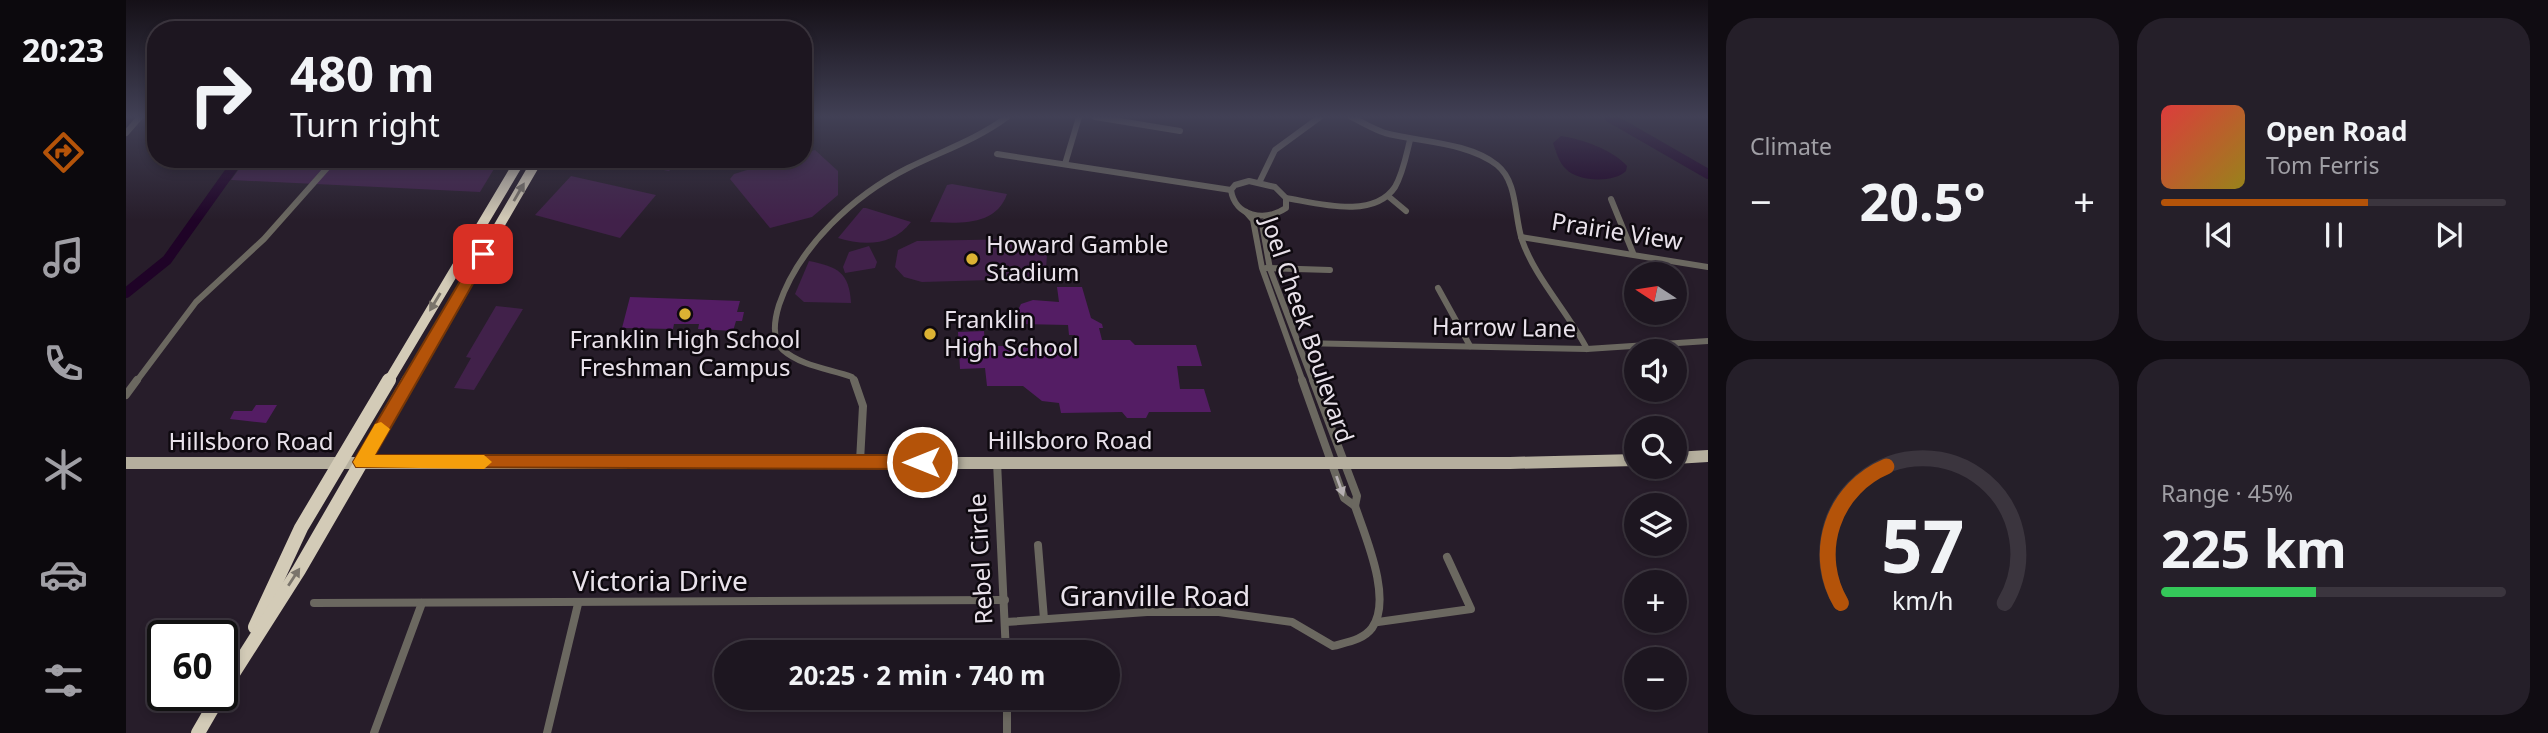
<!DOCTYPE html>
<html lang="en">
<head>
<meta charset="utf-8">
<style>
  body { margin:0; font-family:"Noto Sans",sans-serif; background:#251f29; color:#f1f3f6; height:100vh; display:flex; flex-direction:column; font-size:26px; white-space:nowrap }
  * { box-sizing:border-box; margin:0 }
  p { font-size:23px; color:#a09fa5 }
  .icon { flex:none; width:38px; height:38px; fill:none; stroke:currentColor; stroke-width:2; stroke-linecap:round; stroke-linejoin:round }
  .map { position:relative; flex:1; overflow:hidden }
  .details { display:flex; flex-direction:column; gap:18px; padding:18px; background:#100c12; width:840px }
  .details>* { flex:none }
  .hud { position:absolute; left:21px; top:21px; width:665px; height:147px; border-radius:28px; box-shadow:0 4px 10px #0003,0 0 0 2px #3b353e; background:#1d1620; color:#f1f3f6; overflow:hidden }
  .needle { width:46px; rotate:282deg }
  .fabs { position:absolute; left:1498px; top:262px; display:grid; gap:14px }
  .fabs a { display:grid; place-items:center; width:63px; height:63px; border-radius:50%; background:#1d1620; box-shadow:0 4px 10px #0003,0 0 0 2px #3b353e; font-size:35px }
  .speed { position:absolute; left:21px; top:620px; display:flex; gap:14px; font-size:35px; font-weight:700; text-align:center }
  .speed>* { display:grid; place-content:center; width:91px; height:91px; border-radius:50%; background:#1d1620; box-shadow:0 4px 10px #0003,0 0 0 2px #3b353e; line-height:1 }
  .speed .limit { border:4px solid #111; border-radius:10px; background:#fff; color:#111 }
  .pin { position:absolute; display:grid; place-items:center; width:60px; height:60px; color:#fff; margin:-30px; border-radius:14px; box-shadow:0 4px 10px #0006 }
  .me { position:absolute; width:77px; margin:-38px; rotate:270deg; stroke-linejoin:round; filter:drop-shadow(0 0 5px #0008) }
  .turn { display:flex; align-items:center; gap:24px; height:147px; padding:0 28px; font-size:32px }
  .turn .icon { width:91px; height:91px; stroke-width:2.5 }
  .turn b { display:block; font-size:49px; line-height:60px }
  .big { font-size:52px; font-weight:700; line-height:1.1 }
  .details .widget { flex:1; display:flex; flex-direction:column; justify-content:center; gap:10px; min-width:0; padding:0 24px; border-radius:28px; background:#251f29 }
  .details .dial { align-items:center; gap:0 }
  .dial svg { height:182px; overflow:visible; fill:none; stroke:#3b353e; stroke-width:7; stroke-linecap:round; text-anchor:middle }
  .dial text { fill:#f1f3f6; stroke:none }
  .song { display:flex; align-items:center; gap:21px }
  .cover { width:84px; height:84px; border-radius:10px; background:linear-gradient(135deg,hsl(0 70% 55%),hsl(50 70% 35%)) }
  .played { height:7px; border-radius:4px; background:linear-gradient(90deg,#b45309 60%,#3b353e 60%) }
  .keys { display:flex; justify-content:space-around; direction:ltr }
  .heat { display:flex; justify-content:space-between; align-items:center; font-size:38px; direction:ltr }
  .charge { height:10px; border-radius:5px; background:linear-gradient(90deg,#34c759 45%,#3b353e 0) }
  .details .tiles { flex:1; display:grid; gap:18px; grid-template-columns:repeat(2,1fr) }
  .trip { position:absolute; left:588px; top:640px; width:406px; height:70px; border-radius:35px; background:#1d1620; box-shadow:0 4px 10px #0003,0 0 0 2px #3b353e; font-weight:700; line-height:70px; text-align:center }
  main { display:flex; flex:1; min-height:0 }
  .tabs { display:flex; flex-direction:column; width:126px; justify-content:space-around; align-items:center; background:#0c090d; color:#a09fa5 }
  .tabs .icon { width:49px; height:49px }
  .tabs .current { color:#b45309 }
  .tabs b { font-size:32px; color:#f1f3f6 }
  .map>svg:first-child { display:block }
  .green { fill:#41214a }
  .water { fill:#1f0327 }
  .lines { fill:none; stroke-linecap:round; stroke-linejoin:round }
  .river { stroke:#1f0327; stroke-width:10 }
  .building { fill:#541d64 }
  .street-far1 { stroke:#6b6860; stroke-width:6 }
  .street { stroke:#6b6860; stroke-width:8 }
  .primary { stroke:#b5af9e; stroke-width:12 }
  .highway-far1 { stroke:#d3cbb7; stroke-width:10 }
  .highway { stroke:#d3cbb7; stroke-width:14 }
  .oneway { fill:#7a746b }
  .oneway2 { fill:#b7b1b3 }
  .route { fill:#b45309; stroke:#753606; stroke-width:2 }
  .slow { fill:#f59e0b }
  .poi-dot { fill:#dcb233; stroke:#0e090f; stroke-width:2.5 }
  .labels { text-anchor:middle; stroke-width:5; stroke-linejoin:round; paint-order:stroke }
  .street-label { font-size:24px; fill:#e9e2eb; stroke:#0e090f }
  .poi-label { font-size:24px; fill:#e9e2eb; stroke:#0e090f; text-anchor:start }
  .near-street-label { font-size:28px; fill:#e9e2eb; stroke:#0e090f }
</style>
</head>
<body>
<main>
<nav class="tabs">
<b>20:23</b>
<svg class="icon current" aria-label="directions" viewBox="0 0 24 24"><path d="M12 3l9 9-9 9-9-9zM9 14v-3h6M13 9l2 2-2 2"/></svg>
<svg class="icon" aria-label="music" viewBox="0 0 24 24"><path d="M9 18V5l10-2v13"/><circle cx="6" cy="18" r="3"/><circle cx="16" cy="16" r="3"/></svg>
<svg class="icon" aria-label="phone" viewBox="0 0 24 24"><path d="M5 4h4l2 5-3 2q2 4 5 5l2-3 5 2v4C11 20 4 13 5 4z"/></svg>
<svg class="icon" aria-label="climate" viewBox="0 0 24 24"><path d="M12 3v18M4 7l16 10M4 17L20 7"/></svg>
<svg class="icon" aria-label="car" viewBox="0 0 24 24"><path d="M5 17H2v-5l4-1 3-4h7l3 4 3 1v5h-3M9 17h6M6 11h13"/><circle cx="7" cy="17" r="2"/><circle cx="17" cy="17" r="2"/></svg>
<svg class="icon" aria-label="filters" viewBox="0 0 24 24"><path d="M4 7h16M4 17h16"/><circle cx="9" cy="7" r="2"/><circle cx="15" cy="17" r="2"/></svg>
</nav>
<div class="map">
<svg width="1582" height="733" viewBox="0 0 1582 733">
  <rect width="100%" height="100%" fill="#271d2a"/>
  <!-- green -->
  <g class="green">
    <polygon points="689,150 712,171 712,195 686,217 644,228 604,179 608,174 657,159 677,159 677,153"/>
    <polygon points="120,159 374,159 354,192 105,180"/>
    <polygon points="480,159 553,159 543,171"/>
    <polygon points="445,176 530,195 494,238 409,215"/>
    <path d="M 826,184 L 881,194 C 870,227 831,223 804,222 L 821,185 Z"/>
    <path d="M 737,208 L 740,208 L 785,222 C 767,246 738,246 712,238 Z"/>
    <polygon points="893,239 908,243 921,254 920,270 902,279 796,282 778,277 769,267 772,250 791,241"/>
    <polygon points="743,246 751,262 749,268 719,273 717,267 723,252"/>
    <path d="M 683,261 C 712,267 723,272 725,303 L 678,302 L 669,294 Z"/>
    <polygon points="370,306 397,309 348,390 328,388 345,358 340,357"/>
  </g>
  <!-- water -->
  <path class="water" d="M 1435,136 C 1456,139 1487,150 1501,166 L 1500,171 C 1488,183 1452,182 1440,169 C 1433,163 1430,151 1427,143 Z"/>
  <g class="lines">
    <!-- river -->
    <g class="river">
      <polyline points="1483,117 1582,174"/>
      <polyline points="0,293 41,260 113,159"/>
    </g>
  </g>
  <!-- building -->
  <g class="building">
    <polygon points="931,287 956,287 965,318 976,324 977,328 973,328 976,340 1004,340 1009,345 1070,345 1076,366 1051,366 1054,389 1078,389 1085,412 1023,412 1020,418 1001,418 996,412 935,413 933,403 916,401 897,386 861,386 859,368 834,369 832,332 858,331 859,346 951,346 949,335 943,335 942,325 894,324 891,312 895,304 907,300 933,302"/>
    <polygon points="504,297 614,301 611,312 618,312 616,321 610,321 607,331 572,329 573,324 548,324 547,329 496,328"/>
    <polygon points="130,405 151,405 140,423 104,419 108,411 126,411"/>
  </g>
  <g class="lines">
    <!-- street-far1 -->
    <g class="street-far1">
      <polyline points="969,117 1054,131"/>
      <path d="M 1225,117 C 1236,122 1247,129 1259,133 C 1293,142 1342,142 1371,165 C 1392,182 1388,216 1396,240 C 1409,278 1442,312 1461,349"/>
      <polyline points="0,133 14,117"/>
      <polyline points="871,154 1105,190"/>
      <polyline points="939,164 953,117"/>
      <path d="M 1123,181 L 1149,187 L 1160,198 L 1160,208 C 1139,222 1109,217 1105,190 L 1109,185 Z"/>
      <polyline points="1134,181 1149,150 1194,117"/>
      <polyline points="1262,196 1280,211"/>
      <path d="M 1160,198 C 1191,203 1247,220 1269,187 C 1277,173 1280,156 1284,140"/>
      <polyline points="1485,199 1507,253"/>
      <polyline points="1120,212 1127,220 1136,268 1177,382"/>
      <polyline points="1144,216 1136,224 1144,269 1187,382"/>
      <polyline points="1395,237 1582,267"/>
      <polyline points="1140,268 1204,270"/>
      <polyline points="1312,288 1344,346"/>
      <polyline points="1173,343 1461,349 1582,341"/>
      <polyline points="10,382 70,302 138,239 209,159"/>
      <path d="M 729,382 L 726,377 C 704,369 675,366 657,350 C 645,339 649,318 653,305 C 673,246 728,195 782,168 C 816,151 850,140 881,117"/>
    </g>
    <!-- street -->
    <g class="street">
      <polyline points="728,380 737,406 734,461"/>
      <polyline points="1176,380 1218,498 1229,506"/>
      <polyline points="0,395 11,380"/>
      <polyline points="871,462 880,653"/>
      <polyline points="912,545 918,619"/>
      <polyline points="188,603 879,600"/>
      <path d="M 880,622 L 1021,612 L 1093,612 L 1166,622 L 1207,646 C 1221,642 1237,640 1246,628 C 1267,599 1239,536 1229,506 L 1231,496 L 1187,380"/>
      <polyline points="1252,622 1345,609 1321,557"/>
      <polyline points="881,698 881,733"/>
      <polyline points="248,733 296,603"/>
      <polyline points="421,733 452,604"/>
    </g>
    <!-- primary -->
    <g class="primary">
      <polyline points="1549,458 1582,456"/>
      <polyline points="0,463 1384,463 1510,460"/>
    </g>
    <!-- highway-far1 -->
    <g class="highway-far1">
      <polyline points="262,382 395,159"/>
      <polyline points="282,382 412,159"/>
    </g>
    <!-- highway -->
    <g class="highway">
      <polyline points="129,627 175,528 263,380"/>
      <polyline points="96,691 173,570 283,380"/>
      <polyline points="72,733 94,695"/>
    </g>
  </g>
  <!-- one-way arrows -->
  <defs><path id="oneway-solid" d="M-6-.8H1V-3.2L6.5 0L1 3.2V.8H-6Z" transform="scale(1.75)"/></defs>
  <g class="oneway">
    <use href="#oneway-solid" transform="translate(393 192) rotate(-60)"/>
    <use href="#oneway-solid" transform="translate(309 302) rotate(121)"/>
    <use href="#oneway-solid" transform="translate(168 577) rotate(-57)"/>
  </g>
  <use class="oneway2" href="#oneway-solid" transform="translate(1214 486) rotate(70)"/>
  <!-- sky -->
  <linearGradient id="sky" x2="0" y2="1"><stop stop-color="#151017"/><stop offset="0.53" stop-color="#414055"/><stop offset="1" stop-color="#414055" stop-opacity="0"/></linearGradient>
  <rect width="1582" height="220" fill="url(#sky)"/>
  <!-- route -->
  <polygon class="route" points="357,249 364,254 249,455 796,455 805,462 796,469 230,467 227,462 230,457 352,251"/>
  <!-- slow -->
  <polygon class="slow" points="255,422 264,429 249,455 358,455 366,462 358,469 230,467 227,462 230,457 249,424"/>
  <!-- markers -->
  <g class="poi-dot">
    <circle cx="846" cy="259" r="7"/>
    <circle cx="559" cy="314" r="7"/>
    <circle cx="804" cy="334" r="7"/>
  </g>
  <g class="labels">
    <!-- street labels -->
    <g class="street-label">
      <text transform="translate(1491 232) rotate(9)" y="8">Prairie View</text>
      <text transform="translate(1378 328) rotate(1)" y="8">Harrow Lane</text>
      <text transform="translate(1181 330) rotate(71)" y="8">Joel Cheek Boulevard</text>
      <text x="944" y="449">Hillsboro Road</text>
      <text x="125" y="450">Hillsboro Road</text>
      <text transform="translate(855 559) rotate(-93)" y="8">Rebel Circle</text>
    </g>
    <!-- poi labels -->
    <g class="poi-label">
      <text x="860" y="253">Howard Gamble<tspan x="860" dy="28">Stadium</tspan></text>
      <text x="818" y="328">Franklin<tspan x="818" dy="28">High School</tspan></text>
      <text x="559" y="348" text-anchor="middle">Franklin High School<tspan x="559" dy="28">Freshman Campus</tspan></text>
    </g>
    <!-- near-street labels -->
    <g class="near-street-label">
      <text x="534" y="591">Victoria Drive</text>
      <text x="1029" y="606">Granville Road</text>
    </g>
  </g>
</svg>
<div class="fabs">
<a><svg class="needle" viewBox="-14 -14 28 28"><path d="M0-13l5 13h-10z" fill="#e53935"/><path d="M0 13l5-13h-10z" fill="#a09fa5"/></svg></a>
<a><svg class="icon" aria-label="sound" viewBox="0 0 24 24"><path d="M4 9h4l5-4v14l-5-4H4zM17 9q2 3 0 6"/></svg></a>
<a><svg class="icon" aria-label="search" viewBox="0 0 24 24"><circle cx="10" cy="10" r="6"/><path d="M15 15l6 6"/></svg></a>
<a><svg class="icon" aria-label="layers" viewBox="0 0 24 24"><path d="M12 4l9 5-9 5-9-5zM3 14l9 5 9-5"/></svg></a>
<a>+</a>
<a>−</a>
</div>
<div class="speed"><div class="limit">60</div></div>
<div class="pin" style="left:357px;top:254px;background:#d93025"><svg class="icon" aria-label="arrive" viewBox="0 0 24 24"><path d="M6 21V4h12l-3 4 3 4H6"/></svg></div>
<svg class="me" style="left:796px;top:462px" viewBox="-20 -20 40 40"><circle r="17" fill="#b45309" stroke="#fff" stroke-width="3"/><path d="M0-11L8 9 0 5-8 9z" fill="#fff"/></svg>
<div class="trip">20:25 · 2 min · 740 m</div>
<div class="hud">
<div class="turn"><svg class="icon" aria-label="right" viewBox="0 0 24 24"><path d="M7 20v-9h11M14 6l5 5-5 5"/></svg><div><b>480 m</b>Turn right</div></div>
</div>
</div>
<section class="details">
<div class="tiles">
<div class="widget"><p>Climate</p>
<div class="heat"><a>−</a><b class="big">20.5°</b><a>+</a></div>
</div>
<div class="widget">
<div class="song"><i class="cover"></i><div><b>Open Road</b><p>Tom Ferris</p></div></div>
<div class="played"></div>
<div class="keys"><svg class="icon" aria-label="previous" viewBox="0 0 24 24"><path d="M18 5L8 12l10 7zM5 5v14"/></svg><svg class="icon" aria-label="pause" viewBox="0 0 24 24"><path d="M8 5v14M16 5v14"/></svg><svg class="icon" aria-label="next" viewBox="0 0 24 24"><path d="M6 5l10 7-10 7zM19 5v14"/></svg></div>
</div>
<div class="widget dial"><svg viewBox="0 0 100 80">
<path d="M14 69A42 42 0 1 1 86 69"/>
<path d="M14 69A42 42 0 0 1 34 9" stroke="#b45309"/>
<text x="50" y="56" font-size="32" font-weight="700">57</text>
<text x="50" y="72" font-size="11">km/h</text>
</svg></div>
<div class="widget"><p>Range · 45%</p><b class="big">225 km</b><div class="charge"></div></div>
</div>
</section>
</main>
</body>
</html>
